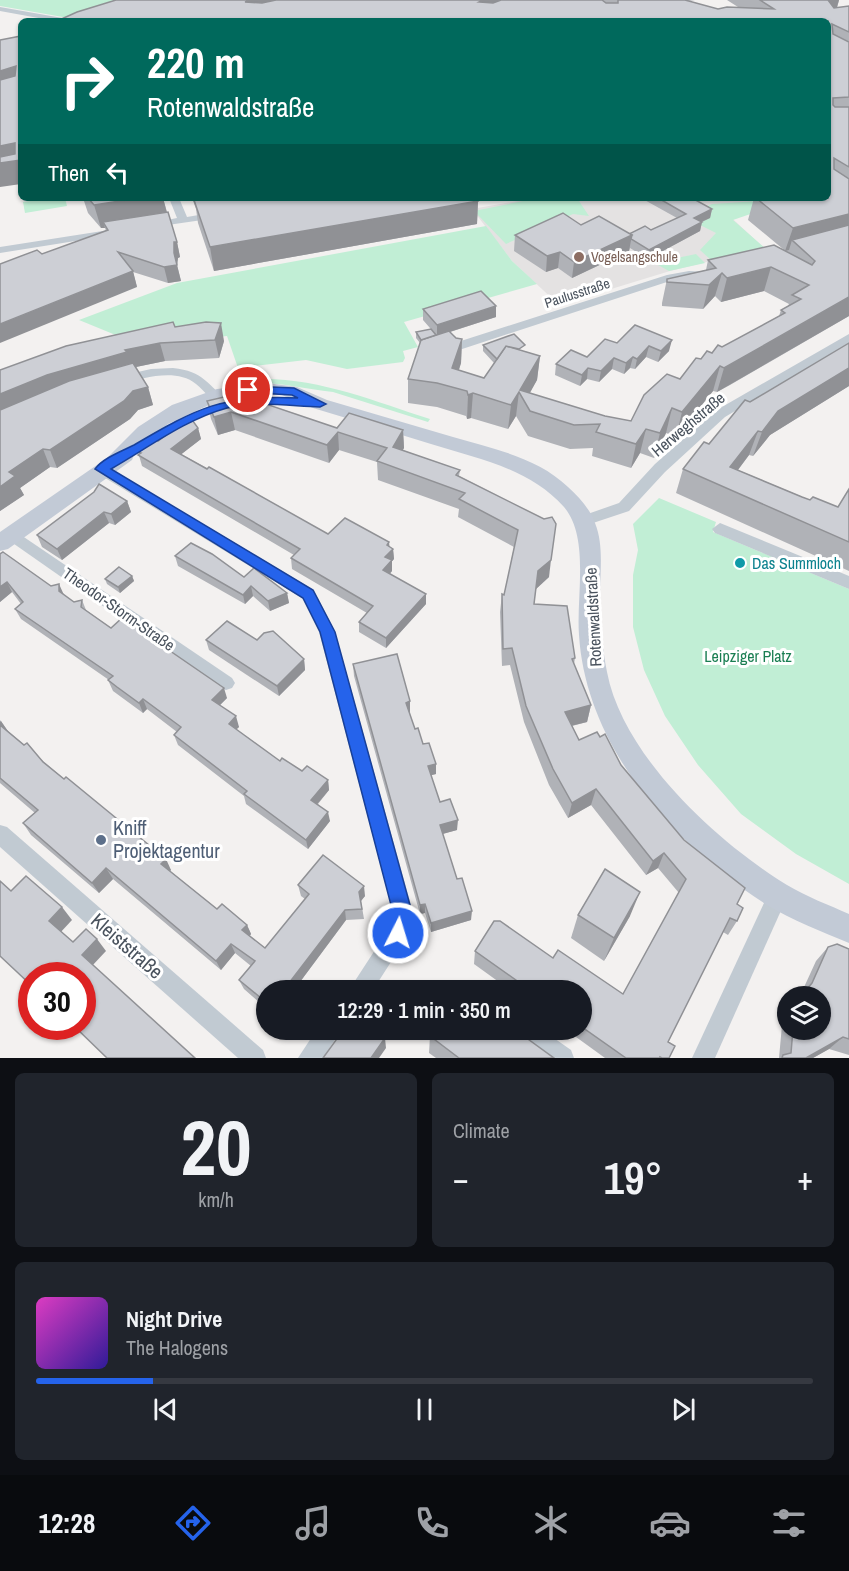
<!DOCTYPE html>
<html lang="en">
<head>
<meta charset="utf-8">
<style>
  body { margin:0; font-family:"Archivo Narrow",sans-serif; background:#20242c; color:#f1f3f6; height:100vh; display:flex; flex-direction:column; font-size:22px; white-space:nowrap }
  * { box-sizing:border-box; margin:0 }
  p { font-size:20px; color:#9ea1a6 }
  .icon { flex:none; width:33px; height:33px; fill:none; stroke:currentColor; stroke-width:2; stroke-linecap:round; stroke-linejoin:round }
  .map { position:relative; height:1058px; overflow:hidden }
  .drawer { display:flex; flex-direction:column; gap:15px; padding:15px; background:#0d0f14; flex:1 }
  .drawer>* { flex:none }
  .guide { position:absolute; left:18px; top:18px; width:813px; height:183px; border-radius:9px; box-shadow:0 2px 4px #0004; background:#00695c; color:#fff; overflow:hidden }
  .controls { position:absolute; left:777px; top:986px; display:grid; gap:12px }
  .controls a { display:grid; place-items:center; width:54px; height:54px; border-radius:50%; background:#171b24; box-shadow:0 2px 4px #0004; font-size:30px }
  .speed { position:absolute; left:18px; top:962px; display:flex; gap:12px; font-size:30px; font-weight:700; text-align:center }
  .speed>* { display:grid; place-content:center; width:78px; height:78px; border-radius:50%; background:#171b24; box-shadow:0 2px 4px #0004; line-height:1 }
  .speed .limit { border:9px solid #d22; background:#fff; color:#111 }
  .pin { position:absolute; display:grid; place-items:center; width:51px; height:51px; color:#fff; margin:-26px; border:3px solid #fff; border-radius:50%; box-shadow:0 2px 6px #0007 }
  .me { position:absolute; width:66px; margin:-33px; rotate:5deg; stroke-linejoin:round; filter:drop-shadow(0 0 4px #0008) }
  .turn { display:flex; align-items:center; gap:21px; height:126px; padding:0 30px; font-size:27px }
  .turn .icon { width:78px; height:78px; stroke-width:2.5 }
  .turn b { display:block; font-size:42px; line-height:51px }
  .then { display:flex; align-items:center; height:57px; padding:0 30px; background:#0003; gap:12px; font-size:22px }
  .big { font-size:45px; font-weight:600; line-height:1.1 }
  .drawer .widget { flex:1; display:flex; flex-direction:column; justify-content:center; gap:9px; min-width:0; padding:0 21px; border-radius:9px; background:#20242c }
  .drawer .dial { align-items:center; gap:0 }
  .dial b { font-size:78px; line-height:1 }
  .song { display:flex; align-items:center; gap:18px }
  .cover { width:72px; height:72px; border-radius:9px; background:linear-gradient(135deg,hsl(310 70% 55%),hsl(250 70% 35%)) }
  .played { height:6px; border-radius:3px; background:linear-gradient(90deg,#2563eb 15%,#363941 15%) }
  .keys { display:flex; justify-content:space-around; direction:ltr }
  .heat { display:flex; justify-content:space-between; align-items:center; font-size:33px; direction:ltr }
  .drawer .tiles { flex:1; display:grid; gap:15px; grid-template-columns:1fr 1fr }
  .widget:last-child { grid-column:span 2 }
  .trip { position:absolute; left:256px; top:980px; width:336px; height:60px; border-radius:30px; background:#171b24; box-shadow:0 2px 4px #0004; font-weight:600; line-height:60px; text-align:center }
  .tab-bar { display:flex; height:96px; justify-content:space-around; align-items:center; background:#090b0e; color:#9ea1a6 }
  .tab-bar .icon { width:42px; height:42px }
  .tab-bar .active { color:#2563eb }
  .tab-bar b { font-size:27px; color:#f1f3f6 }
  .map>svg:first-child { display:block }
  .education { fill:#e4e2e2 }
  .green { fill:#c1eed5 }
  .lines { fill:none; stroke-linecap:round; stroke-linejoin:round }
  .street { fill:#c1cad2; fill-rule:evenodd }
  .secondary { fill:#c2cad6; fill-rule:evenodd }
  .wall { fill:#b0b2b7 }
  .shaded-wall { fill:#909195 }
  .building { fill:#cdcfd5; stroke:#909195; stroke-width:1.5 }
  .route { fill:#2563eb; stroke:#184099; stroke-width:1.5 }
  .education-dot { fill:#8d6e63; stroke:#fff; stroke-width:2 }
  .culture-dot { fill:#0f9aa8; stroke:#fff; stroke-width:2 }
  .service-dot { fill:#5c6f8a; stroke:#fff; stroke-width:2 }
  .labels { text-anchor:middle; stroke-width:6; stroke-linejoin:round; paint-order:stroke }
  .far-education-label { font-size:14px; fill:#785e54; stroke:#fff; text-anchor:start }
  .far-street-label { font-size:14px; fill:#49525d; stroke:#fff }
  .street-label { font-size:16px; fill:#49525d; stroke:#fff }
  .culture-label { font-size:16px; fill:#0d838f; stroke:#fff; text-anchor:start }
  .park-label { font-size:16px; fill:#1a7e52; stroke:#fff }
  .near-service-label { font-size:20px; fill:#4e5e75; stroke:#fff; text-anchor:start }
  .near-street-label { font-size:20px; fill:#49525d; stroke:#fff }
</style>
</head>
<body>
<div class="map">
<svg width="849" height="1058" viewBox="0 0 849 1058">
  <rect width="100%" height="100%" fill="#f3f1f0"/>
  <!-- education -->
  <polygon class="education" points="535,198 763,198 759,202 722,209 764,248 670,271 559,305 512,261 472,209"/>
  <!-- green -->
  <g class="green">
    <polygon points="0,0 123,0 86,21 0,6"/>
    <polygon points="50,198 65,198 67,206 25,213 23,202"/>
    <polygon points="538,198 588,198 579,201 589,216 573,214 506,244 474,211"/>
    <polygon points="758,201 762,210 733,220 765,248 712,261 700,250 716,233 698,224 697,211 712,204"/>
    <polygon points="486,226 512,261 537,284 404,322 418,347 403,351 405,358 403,362 347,369 306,360 238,368 227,336 140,345 79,320 177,283"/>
    <polygon points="662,253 672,259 696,254 705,263 669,271 649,260"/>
    <path d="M 257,379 C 317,377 374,401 430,419 L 428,422 L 333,392 C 298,388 267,379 230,384 L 230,382 Z"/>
    <polygon points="659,498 716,522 713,532 849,589 849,884 796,854 741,814 698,765 665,716 644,670 633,627 633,575 638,550 633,524"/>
  </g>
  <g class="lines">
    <!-- street -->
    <g class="street">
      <polygon points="0,7 68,19 72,21 55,21 0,11"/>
      <polygon points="169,198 179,198 187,217 216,212 221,215 216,218 147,228 147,224 177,218"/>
      <polygon points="109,230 113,231 113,235 0,253 0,247"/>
      <path d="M 689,271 L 709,272 L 715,275 C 707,280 684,278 673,280 L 447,354 L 443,355 L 437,351 L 439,348 L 667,275 Z"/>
      <polygon points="849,334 849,343 725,417 665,472 629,511 584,526 579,525 577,521 579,517 619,503 655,464 715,411"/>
      <path d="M 173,368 C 204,371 207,385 230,402 L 232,405 L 230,408 L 220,408 C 211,401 205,391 196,384 C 176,368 144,378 121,384 L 115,380 L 116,377 L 151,369 Z"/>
      <polygon points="102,464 314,590 335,632 411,905 405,940 373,990 349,990 388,930 391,905 319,632 302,598 97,473 95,469"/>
      <polygon points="720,523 849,576 849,589 715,533 712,529"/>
      <polygon points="12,529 232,678 235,683 232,688 226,690 220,688 7,539 4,535"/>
      <polygon points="0,825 7,827 263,1050 266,1058 238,1058 0,847"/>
      <polygon points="778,885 785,888 788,895 715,1058 692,1058 771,888"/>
      <polygon points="317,1029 342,1029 323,1058 298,1058"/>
      <polygon points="511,1029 541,1029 571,1050 574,1058 544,1058 514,1037"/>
    </g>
    <!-- secondary -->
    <path class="secondary" d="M 267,383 L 297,387 L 327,400 C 369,412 411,425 453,437 C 493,449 537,457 568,487 C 579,497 590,509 595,523 C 604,545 600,571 600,595 C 600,620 602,647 607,672 C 623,756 717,842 787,885 C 807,897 829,905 849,914 L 849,943 C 822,932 792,920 767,905 C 675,846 586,748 579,635 C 576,596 590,538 564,507 C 529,468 479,459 431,444 C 392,432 353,420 313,408 L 282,395 L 258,395 L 220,400 L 168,424 L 136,450 L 132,460 L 8,549 L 0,551 L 0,532 L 107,458 L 138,427 L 172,405 L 217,389 Z"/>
  </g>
  <!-- wall -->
  <g class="wall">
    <polygon points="116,0 695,0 688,1 718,9 738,7 727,0 839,0 837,8 849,6 849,316 730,385 717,392 713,391 676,437 666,433 654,458 640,453 631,468 592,456 593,448 570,449 528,436 516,416 508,429 471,418 467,419 466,416 437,407 408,403 408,379 420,343 416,338 416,332 436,335 423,320 423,309 496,317 450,332 456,338 462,339 461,363 459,370 484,378 494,363 483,351 483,345 524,351 540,356 537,380 529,393 605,416 631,421 680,379 701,359 779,316 781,310 788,306 789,304 764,291 721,302 715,296 703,309 662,306 662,303 667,279 706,270 708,260 783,249 748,220 754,198 828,198 828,21"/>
    <polygon points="83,198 163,198 167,212 177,242 180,257 178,258 177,265 181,281 168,283 133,272 137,287 42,254 106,231 105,228 101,228 88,213"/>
    <polygon points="192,198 476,198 478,201 477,224 214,271 198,223 196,209"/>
    <polygon points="641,198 692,198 712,209 710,218 702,222 700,231 648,259 630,248 629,251 572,278 558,268 546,272 514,251 515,235 581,225 629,233 651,230 677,218"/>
    <polygon points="635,325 669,351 658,362 646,357 635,369 630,368 624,374 612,369 599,382 587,379 580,386 555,375 556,364 587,357 617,343"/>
    <polygon points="175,327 224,341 219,358 165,361 136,367 148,387 153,405 138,410 130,419 57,468 50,467 20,488 24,495 0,511 0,370"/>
    <polygon points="849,343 849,386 770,435 753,456 749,455 738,470 810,500 838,507 849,489 849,571 676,493 683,469 750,402"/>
    <polygon points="248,398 337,428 403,430 404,448 402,450 460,470 459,476 544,519 549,577 536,589 534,604 575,658 574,664 591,705 587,722 572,726 579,740 621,765 737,904 737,921 728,935 723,932 668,1042 669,1058 605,1058 565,1029 582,1029 582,990 510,990 474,964 475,951 553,958 623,994 679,893 658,868 646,875 591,805 568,818 549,785 524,722 510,665 502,666 500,612 502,594 504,595 514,547 458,517 459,509 378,480 377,462 339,450 329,463 235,430 218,435 211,419 207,401"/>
    <polygon points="198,428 201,439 181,454 328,534 390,547 393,549 394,559 392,561 392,571 390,574 426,604 386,648 359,632 359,622 367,613 292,569 291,558 294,555 142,466 138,452 158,441"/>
    <polygon points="127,501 131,512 115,525 109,523 62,560 42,547 37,535"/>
    <polygon points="0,554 74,602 82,600 86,610 111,628 227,698 220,705 239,727 236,729 280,761 302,771 328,780 329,790 318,804 330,821 308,849 246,804 244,796 178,745 174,735 177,732 147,709 143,713 113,691 108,680 109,680 21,619 15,609 21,604 12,592 0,602"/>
    <polygon points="175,556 244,577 287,593 289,603 270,611 253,596 245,604 178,566"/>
    <polygon points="132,576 134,581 120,593 107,584 105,579"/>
    <polygon points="206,640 257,640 304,659 305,670 279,696 209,650"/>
    <polygon points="353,664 410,701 410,712 409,713 415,729 423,744 436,764 436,774 431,775 440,802 457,830 442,834 457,879 471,920 431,932 425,913 420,914 354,676"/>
    <polygon points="0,720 8,731 171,870 170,871 217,909 247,925 251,934 250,936 265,948 305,899 301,896 298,885 365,896 361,901 364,919 346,920 294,990 267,990 267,1009 244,989 239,980 251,966 235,953 221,970 113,879 99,893 31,835 23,823 35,813 0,783"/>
    <polygon points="578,915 630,916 604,961 571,938"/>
    <polygon points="828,947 849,949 849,1055 829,1049 813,1058 779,1058 782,1025 788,1010 788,1029 820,1029 820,996 800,996 816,961"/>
    <polygon points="430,1036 554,1058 436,1058 429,1053"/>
  </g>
  <!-- shaded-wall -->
  <g class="shaded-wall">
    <polygon points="251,0 325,0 249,21 245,2"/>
    <polygon points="483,0 526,0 479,21 479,2"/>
    <polygon points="822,0 839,0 834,17"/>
    <polygon points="16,66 21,83 0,94 0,71"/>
    <polygon points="15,143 21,160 21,184 0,187 0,146"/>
    <polygon points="139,198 163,198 168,217 103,222 105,228 101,228 94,205"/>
    <polygon points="478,201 477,224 214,271 210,247"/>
    <polygon points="712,209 710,218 692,226 694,218"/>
    <polygon points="849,214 849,234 792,240 789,250 785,251 793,228"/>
    <polygon points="702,222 700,231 648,259 649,250"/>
    <polygon points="632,235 629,251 572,278 574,262"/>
    <polygon points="174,242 177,242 180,257 178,258 177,265 181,281 168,283 164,267 174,253"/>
    <polygon points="560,252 558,268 546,272 547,256"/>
    <polygon points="771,267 764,291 721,302 727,278"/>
    <polygon points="133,271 137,287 0,343 0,324"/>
    <polygon points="722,273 715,296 703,309 709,285"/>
    <polygon points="849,297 849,316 717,392 724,368"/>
    <polygon points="496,306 496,317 437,336 437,325"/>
    <polygon points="221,323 224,341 219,358 215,340"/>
    <polygon points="462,339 461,363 453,387 452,368"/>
    <polygon points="672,340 669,351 658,362 661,351"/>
    <polygon points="160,343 165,361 131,368 0,416 0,394 47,375 125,350"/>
    <polygon points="649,346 646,357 635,369 637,359"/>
    <polygon points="540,356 537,380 525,402 520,390"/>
    <polygon points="633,357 630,368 624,374 626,363"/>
    <polygon points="614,358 612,369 599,382 601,371"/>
    <polygon points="720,366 713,391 676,437 682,412"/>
    <polygon points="588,368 587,379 580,386 582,375"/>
    <polygon points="849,368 849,386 770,435 753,456 762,432 778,411"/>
    <polygon points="148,387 153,405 138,410 130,419 57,468 50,450 133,391"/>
    <polygon points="519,392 516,416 508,429 511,405"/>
    <polygon points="473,393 471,418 467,419 468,395"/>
    <polygon points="672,408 666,433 654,458 660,433"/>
    <polygon points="231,412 235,430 218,435 214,417"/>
    <polygon points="198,428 201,439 174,460 171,449"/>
    <polygon points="646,429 640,453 631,468 636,444"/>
    <polygon points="403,430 404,448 394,465 393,447"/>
    <polygon points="758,431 749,455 725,487 730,467"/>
    <polygon points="338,432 339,450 329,463 327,445"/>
    <polygon points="43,449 50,467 20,488 24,495 0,511 0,487 9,472"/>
    <polygon points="127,501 131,512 115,525 111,514"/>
    <polygon points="104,512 109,523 62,560 57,549"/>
    <polygon points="389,542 390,552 393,549 394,559 392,561 392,571 383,580 383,570 387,545"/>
    <polygon points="551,560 549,577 536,589 538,571"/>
    <polygon points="132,576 134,581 120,593 118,587"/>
    <polygon points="7,582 12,592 0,602 0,587"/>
    <polygon points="59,584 64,595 59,591"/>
    <polygon points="251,586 253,596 245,604 243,595"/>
    <polygon points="287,593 289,603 270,611 268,601"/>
    <polygon points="426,594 426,604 386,648 386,638"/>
    <polygon points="304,659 305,670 279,696 277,686"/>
    <polygon points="224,688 227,698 215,710 212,700"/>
    <polygon points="143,699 147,709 143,713 139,703"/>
    <polygon points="410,701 410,712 406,714 406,703"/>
    <polygon points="591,705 587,722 562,728 565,712"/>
    <polygon points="236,716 239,727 232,734 229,724"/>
    <polygon points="1,721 9,733 0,726 0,722"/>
    <polygon points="436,764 436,774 428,776 428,766"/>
    <polygon points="328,780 329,790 313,809 311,800"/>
    <polygon points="596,789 591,805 568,818 572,803"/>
    <polygon points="328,812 330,821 308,849 306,840"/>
    <polygon points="458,820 457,830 439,835 440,825"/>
    <polygon points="664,853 658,868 646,875 653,861"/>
    <polygon points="166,859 171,870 167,874 161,864"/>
    <polygon points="106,868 113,879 99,893 92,883"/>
    <polygon points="364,886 365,896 360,902 359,892"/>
    <polygon points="640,892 630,916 604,961 614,938"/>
    <polygon points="425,904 425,913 420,914 420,905"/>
    <polygon points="62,907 72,920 59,934 49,921"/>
    <polygon points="345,910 346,920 294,990 287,990 286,987"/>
    <polygon points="472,911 471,920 431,932 431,923"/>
    <polygon points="247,925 251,934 246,940 242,930"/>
    <polygon points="97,939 106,951 91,967 82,955"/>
    <polygon points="231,944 235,953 221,970 216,961"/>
    <polygon points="843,1037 829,1049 813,1058 806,1058"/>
    <polygon points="385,1038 386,1048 379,1058 371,1058"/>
  </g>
  <!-- building -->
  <g class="building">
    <polygon points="116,0 251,0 245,2 262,3 276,0 483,0 479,2 493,3 501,0 602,0 606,3 618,3 618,0 685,0 718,9 727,7 774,9 760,0 828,0 834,8 849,6 849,32 832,24 833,34 849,42 849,97 833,98 833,105 835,107 849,107 849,167 834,158 834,169 849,179 849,214 793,228 756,198 828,198 828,21 57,21 77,12"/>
    <polygon points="21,36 21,160 0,163 0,157 15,154 15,143 0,146 0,80 15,76 16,66 0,71 0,40"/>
    <polygon points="88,198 139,198 94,205"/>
    <polygon points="209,198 476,198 478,201 210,247 194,200"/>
    <polygon points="658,198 692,198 712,209 694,218 702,222 649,250 631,239 632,235 629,234 645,226 651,230 686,214"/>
    <polygon points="168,212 177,242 174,242 174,253 177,265 164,267 118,252 133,271 0,324 0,264 37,250 42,254 108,230 103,222"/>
    <polygon points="563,213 581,225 599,216 632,235 574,262 560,252 547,256 515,235"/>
    <polygon points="849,225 849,297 724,368 720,366 682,412 672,408 660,433 646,429 636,444 596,432 600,424 574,425 530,411 519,392 511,405 473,393 468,395 467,391 437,383 408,379 421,340 449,331 456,338 462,339 452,368 484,378 506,346 540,356 520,390 605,416 631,421 644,395 667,374 680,379 696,358 701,359 707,351 712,353 718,345 722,347 785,313 781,310 801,299 792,295 809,285 771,267 727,278 722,273 709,285 667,282 667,279 716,268 708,260 774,245 812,265 815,261 792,240"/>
    <polygon points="481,291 496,306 437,325 423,309"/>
    <polygon points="173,322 175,327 206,322 221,323 215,340 160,343 125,350 127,352 47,375 0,394 0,370 66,346"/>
    <polygon points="635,325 672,340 661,351 649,346 637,359 633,357 626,363 614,358 601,371 588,368 582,375 556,364 571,350 587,357 605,339 617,343"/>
    <polygon points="431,329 436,335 421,340 416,332"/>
    <polygon points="514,334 525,345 519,349 506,346 497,359 483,345"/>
    <polygon points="849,343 849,368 778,411 762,432 758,431 730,467 802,497 810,500 813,497 838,507 849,489 849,542 683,469 704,442 709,444 745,400 750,402"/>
    <polygon points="133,363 148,387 133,391 124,401 50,450 43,449 9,472 15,476 0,487 0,410 69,381"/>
    <polygon points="247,390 248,398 337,428 349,413 403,430 393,447 460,470 456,475 544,519 552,517 556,524 551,560 538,571 534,604 567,606 575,658 572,659 591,705 565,712 579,740 597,732 600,737 605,734 621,765 684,840 745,888 737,904 743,908 737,921 730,918 668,1042 675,1046 669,1058 662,1058 660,1057 660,1058 626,1058 582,1027 582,990 530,990 475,951 494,921 500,921 553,958 558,950 623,994 686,879 664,853 653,861 596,789 572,803 553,769 526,706 512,648 503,649 502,594 504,595 518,530 459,499 465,493 377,461 387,448 338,432 327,445 231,412 214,417 207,401 228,396 230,399"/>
    <polygon points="190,417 198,428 171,449 207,469 209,467 328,534 345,518 389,542 387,545 393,549 385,557 392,560 383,570 426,594 386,638 359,622 373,606 291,558 300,549 138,455 141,453 138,452 155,439 158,441"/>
    <polygon points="99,484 127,501 111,514 104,512 57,549 37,535 94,492"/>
    <polygon points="191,543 212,554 244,577 254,568 287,593 268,601 251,586 243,595 175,556"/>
    <polygon points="3,552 51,586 59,584 59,591 74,602 82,600 81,607 111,628 122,618 224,688 212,700 236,716 229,724 280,761 282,758 302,771 307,766 328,780 311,800 328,812 306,840 244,794 247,791 174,735 181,727 143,699 139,703 117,687 108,680 113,676 15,609 23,602 7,582 0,587 0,554"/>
    <polygon points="119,567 132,576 118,587 105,579"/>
    <polygon points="227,621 257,640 264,633 273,631 304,659 277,686 206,640"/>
    <polygon points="397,654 410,701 406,703 415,729 418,728 423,744 429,743 436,764 428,766 440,802 450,799 458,820 440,825 457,879 462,878 472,911 431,923 425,904 420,905 353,664"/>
    <polygon points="0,725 24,745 27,743 43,762 64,779 66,777 166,859 161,864 217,909 222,904 247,925 242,930 265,948 309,894 298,885 323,855 364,886 359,892 362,909 345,910 286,987 289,990 267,990 267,1003 239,980 255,961 231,944 216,961 106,868 92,883 23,823 38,810 0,778"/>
    <polygon points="605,869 640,892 614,938 578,915"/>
    <polygon points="26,876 62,907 49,921 73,942 86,929 97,939 82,955 195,1058 107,1058 74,1026 82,1026 82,975 32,975 32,986 0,956 0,881 11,891"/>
    <polygon points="837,944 849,949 849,1039 843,1037 806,1058 782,1058 783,1055 791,1053 793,1029 820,1029 820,996 801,996 812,983 828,947"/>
    <polygon points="344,1029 374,1029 385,1038 371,1058 323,1058"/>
    <polygon points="434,1029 514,1029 554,1058 459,1058 430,1036"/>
  </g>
  <!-- route -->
  <path class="route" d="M 248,386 L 294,388 L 326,404 L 320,407 C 289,406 257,401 227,408 C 186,419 148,448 111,469 L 313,590 L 335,632 L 410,905 L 404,940 L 398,943 L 391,940 L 388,933 L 391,905 L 320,632 L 303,598 L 95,469 C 103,458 122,451 134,445 C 197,408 223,394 298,398 L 292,395 L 243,392 L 243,387 Z"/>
  <!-- markers -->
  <circle class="education-dot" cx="579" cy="257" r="6"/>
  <circle class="culture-dot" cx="740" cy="563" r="6"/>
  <circle class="service-dot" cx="101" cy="840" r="6"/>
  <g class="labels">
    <!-- far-education labels -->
    <g class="far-education-label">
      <text x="591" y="262">Vogelsangschule</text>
    </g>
    <!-- far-street labels -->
    <g class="far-street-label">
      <text transform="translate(577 293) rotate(-18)" y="5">Paulusstraße</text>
    </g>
    <!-- street labels -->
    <g class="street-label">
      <text transform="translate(688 424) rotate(-40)" y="6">Herweghstraße</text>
      <text transform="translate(119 609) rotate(35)" y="6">Theodor-Storm-Straße</text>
      <text transform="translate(593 617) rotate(-93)" y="6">Rotenwaldstraße</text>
    </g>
    <!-- culture labels -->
    <g class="culture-label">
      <text x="752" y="569">Das Summloch</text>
    </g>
    <!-- park labels -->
    <g class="park-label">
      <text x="748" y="662">Leipziger Platz</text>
    </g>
    <!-- near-service labels -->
    <g class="near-service-label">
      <text x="113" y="835">Kniff<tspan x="113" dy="23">Projektagentur</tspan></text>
    </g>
    <!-- near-street labels -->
    <g class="near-street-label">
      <text transform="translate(127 946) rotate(41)" y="7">Kleiststraße</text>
    </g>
  </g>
</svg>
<div class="controls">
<a><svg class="icon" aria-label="layers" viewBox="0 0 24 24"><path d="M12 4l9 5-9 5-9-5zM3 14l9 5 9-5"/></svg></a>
</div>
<div class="speed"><div class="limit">30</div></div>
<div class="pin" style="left:248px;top:390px;background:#d93025"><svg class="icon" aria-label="arrive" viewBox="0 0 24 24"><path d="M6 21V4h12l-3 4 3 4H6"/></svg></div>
<svg class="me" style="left:398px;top:933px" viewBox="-20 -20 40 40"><circle r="17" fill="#2563eb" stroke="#fff" stroke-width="3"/><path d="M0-11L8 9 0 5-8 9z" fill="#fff"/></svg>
<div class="trip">12:29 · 1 min · 350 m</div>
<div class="guide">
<div class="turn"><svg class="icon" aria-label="right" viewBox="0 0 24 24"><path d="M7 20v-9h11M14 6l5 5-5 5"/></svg><div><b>220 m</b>Rotenwaldstraße</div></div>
<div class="then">Then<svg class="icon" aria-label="left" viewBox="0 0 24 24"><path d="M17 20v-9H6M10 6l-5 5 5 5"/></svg></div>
</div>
</div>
<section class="drawer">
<div class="tiles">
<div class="widget dial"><b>20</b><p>km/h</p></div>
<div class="widget"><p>Climate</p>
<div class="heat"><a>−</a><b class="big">19°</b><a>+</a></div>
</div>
<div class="widget">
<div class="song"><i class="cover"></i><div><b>Night Drive</b><p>The Halogens</p></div></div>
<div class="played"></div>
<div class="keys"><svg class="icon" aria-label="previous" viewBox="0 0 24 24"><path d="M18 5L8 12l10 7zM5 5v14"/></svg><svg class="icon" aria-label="pause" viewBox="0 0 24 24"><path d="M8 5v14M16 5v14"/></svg><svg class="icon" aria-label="next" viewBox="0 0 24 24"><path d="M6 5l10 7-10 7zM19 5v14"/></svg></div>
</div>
</div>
</section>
<nav class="tab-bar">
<b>12:28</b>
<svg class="icon active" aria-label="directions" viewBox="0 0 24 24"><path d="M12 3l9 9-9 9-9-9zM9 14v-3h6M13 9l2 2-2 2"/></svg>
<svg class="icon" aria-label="music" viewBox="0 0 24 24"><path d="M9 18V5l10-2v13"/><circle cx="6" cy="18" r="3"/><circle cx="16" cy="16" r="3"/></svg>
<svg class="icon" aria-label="phone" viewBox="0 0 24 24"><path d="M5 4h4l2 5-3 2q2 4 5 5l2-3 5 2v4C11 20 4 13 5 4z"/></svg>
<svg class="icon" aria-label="climate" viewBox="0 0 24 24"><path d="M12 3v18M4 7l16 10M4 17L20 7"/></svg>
<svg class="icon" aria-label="car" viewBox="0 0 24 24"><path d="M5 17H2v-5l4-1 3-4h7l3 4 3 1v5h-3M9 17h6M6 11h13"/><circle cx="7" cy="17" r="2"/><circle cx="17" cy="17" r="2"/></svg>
<svg class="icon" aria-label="filters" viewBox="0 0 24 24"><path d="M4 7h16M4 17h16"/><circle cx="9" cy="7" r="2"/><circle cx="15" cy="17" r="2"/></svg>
</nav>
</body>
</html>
